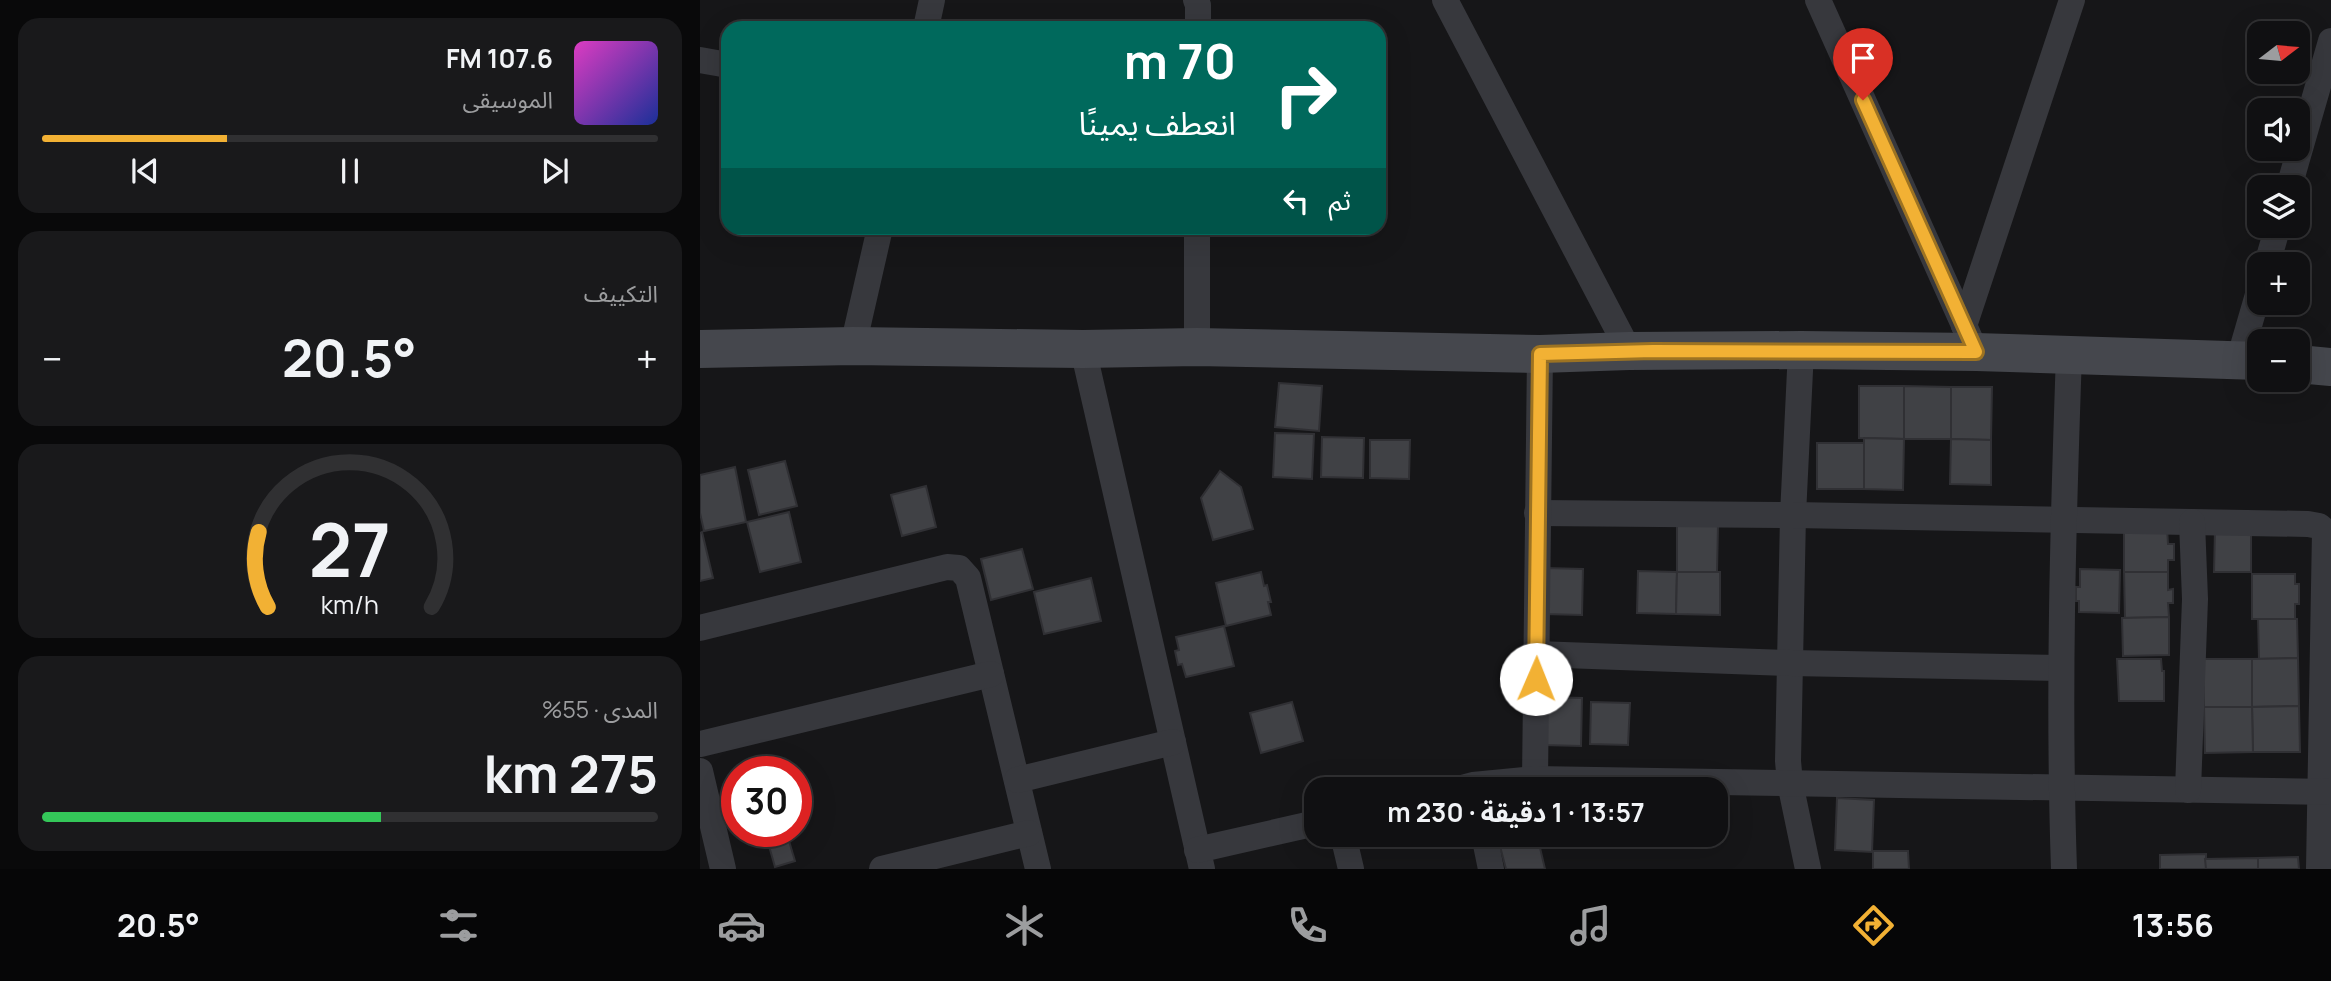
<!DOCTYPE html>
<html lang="ar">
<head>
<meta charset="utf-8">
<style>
  body { margin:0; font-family:Manrope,"Noto Sans Arabic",sans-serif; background:#19191b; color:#f1f3f6; direction:rtl; height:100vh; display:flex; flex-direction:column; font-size:26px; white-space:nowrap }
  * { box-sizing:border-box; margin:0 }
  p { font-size:23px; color:#9c9d9f }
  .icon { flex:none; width:38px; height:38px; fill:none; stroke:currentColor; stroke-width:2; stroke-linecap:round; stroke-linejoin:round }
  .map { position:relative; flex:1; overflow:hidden; direction:ltr }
  .side { display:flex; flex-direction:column; gap:18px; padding:18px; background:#09090a; width:700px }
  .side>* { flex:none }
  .hud { position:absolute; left:21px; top:21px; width:665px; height:214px; border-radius:21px; box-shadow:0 7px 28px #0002,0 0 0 2px #303032; direction:rtl; background:#00695c; color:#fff; overflow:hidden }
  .needle { width:46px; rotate:74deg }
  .fabs { position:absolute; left:1547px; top:21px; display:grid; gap:14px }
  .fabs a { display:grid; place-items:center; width:63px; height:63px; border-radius:14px; background:#101012; box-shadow:0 7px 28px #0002,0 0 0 2px #303032; font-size:35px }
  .speed { position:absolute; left:21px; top:756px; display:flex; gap:14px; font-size:35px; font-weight:700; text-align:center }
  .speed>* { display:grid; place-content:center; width:91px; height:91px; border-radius:50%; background:#101012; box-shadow:0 7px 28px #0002,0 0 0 2px #303032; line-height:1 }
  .speed .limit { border:10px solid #d22; background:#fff; color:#111 }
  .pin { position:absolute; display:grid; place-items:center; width:60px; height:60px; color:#fff; margin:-72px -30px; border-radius:50% 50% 50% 0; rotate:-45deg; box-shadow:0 0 7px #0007 }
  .pin .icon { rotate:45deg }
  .me { position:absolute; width:77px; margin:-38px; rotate:1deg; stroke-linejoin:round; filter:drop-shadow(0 0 5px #0008) }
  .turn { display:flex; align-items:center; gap:24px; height:147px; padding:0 35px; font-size:32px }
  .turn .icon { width:91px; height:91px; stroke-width:2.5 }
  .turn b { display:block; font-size:49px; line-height:60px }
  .then { display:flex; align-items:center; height:66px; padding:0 35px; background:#0003; gap:14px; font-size:26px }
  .big { font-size:52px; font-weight:700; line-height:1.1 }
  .side .widget { flex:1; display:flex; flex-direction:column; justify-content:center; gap:10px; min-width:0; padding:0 24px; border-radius:21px; background:#19191b }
  .side .dial { align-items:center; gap:0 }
  .dial svg { height:182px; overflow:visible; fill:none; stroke:#303032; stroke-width:7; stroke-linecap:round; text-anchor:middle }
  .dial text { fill:#f1f3f6; stroke:none }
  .song { display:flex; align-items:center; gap:21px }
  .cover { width:84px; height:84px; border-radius:10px; background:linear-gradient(135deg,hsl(310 70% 55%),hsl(230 70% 35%)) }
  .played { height:7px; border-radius:4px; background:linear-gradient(90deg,#f2b134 30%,#303032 30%) }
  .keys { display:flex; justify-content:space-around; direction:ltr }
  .heat { display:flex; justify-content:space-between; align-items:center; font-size:38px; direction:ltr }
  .charge { height:10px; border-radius:5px; background:linear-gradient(90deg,#34c759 55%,#303032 0) }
  .trip { position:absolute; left:604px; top:777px; width:424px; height:70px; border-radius:21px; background:#101012; box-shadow:0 7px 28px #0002,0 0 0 2px #303032; font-weight:700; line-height:70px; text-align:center; direction:rtl }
  .dock { display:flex; height:112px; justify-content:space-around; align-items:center; background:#060607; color:#9c9d9f }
  .dock .icon { width:49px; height:49px }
  .dock .selected { color:#f2b134 }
  .dock b { font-size:32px; color:#f1f3f6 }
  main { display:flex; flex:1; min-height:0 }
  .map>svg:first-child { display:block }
  .building { fill:#404145; stroke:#303034; stroke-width:2 }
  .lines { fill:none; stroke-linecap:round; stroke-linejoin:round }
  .street { stroke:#37383d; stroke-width:26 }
  .secondary { stroke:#45474d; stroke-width:38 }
  .route-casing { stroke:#9d7322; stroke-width:18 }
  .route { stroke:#f2b134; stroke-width:12 }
</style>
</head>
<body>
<main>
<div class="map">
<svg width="1631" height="869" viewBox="0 0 1631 869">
  <rect width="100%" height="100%" fill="#161618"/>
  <!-- building -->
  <g class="building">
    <polygon points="579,383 622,386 619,431 575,427"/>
    <polygon points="1159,386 1204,386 1204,439 1159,438"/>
    <polygon points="1204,386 1251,387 1251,439 1204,439"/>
    <polygon points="1251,387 1292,387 1291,440 1251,439"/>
    <polygon points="575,433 614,434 612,479 573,477"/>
    <polygon points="622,437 664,438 663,478 621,477"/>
    <polygon points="1164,438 1204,439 1203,490 1164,489"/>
    <polygon points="1251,439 1291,440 1291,485 1250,484"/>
    <polygon points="670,440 710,440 709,479 670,478"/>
    <rect x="1117" y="443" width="47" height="46"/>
    <polygon points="85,461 97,506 59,515 48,470"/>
    <polygon points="35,467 46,522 4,531 0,513 0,475"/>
    <polygon points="520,471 541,487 553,529 513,540 501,498"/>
    <polygon points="226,486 236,527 202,536 191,495"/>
    <polygon points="89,512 101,562 60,572 47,522"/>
    <polygon points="977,525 1018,525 1017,572 977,572"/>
    <polygon points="1467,528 1468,544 1474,544 1474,560 1468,560 1468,572 1424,572 1424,529"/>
    <polygon points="1515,530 1551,530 1551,572 1514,572"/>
    <polygon points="2,532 13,578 0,581 0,533"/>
    <polygon points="322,549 333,589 291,600 281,559"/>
    <polygon points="845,568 883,569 882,615 844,614"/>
    <polygon points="1380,569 1420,570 1419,613 1379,612 1379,601 1376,601 1376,587 1380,587"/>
    <polygon points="938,571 977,572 976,614 937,613"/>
    <polygon points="561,572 564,586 567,585 571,602 568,602 571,615 526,626 516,583"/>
    <polygon points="977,572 1020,572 1020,615 976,614"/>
    <polygon points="1424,572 1468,572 1468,590 1473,589 1473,603 1468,603 1469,617 1425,618"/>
    <polygon points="1552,574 1595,574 1595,584 1599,584 1599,604 1595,604 1595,619 1552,619"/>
    <polygon points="391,578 401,621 344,634 334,592"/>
    <polygon points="1469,617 1469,655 1423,656 1422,618"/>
    <polygon points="1558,619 1597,619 1598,658 1559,659"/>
    <polygon points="524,626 534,666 486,677 482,664 478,665 475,651 479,650 476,637"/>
    <polygon points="1598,658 1599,706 1552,707 1552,659"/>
    <polygon points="1417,659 1461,659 1462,671 1464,671 1464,701 1419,701"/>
    <polygon points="1503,659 1552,659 1552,707 1504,707"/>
    <polygon points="845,697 882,698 881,746 843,745"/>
    <polygon points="592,702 603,741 561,753 550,713"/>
    <polygon points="891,702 930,703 928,745 890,744"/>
    <polygon points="1599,706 1600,752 1553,752 1552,707"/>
    <polygon points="1504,707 1552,707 1553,752 1505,753"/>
    <polygon points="1137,798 1174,800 1172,852 1135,850"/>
    <polygon points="70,831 86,831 95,861 75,867 65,832"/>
    <polygon points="797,835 837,835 845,869 806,869"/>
    <polygon points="1173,851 1208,851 1209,869 1173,869"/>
    <polygon points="1506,854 1506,869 1460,869 1460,855"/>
    <polygon points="1598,857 1599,869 1558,869 1558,858"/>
    <polygon points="1558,858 1558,869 1506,869 1505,859"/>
  </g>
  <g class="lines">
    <!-- street -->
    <g class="street">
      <polyline points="496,0 498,5 498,28"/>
      <polyline points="745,0 929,351"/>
      <polyline points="1118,0 1276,352"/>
      <polyline points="226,28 232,0"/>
      <polyline points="0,60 28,65"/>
      <polyline points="1589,187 1631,41"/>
      <polyline points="1567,264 1578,226"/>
      <polyline points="1264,326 1372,0"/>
      <polyline points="153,346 180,228"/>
      <polyline points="497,347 497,228"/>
      <polyline points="383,349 502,869"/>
      <polyline points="1101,350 1093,515 1088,761 1090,783 1108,869"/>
      <polyline points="1539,360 1559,291"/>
      <polyline points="837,513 1093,515 1608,524 1619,526 1625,531 1619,869"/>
      <polyline points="0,628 247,567 259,568 268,578 338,869"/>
      <polyline points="836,654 1090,663 1361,668"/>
      <polyline points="0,744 291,674"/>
      <polyline points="0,771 23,869"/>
      <polyline points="835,779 840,354"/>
      <polyline points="317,780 473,742"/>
      <polyline points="758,789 773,785 835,779 1631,792"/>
      <polyline points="1488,790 1495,599 1492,522"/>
      <polyline points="643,835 651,869"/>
      <polyline points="784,835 791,869"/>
      <polyline points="497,850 616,823"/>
      <polyline points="182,869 329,833"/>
      <path d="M 1364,869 C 1358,697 1363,526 1369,354"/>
    </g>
    <!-- secondary -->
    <g class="secondary">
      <polyline points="0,349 153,346 383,349 497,347 840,354 929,351 1101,350 1276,352 1559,361"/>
      <polyline points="1598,364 1631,367"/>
    </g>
  </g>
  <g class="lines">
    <!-- route casing -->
    <g class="route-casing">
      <polyline id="route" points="836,679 840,354 953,351 1276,352 1163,100"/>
    </g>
    <!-- route -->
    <use href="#route" class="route"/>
  </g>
</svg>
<div class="fabs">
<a><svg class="needle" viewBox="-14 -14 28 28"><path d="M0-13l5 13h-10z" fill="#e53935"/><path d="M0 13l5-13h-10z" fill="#9c9d9f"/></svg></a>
<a><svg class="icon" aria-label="sound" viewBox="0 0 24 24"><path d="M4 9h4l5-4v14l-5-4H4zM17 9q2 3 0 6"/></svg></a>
<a><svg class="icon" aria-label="layers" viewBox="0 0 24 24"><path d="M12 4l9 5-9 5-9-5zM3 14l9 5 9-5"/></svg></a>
<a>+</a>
<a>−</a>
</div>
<div class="speed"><div class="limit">30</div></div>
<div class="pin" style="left:1163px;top:100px;background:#d93025"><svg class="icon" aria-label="arrive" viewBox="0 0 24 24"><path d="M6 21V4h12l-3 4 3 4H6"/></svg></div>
<svg class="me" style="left:836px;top:679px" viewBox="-20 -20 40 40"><circle r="19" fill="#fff"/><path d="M0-13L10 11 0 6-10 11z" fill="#f2b134"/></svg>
<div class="trip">13:57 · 1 دقيقة · 230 m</div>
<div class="hud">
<div class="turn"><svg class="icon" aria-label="right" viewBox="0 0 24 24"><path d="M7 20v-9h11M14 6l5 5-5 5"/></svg><div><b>70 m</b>انعطف يمينًا</div></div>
<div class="then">ثم<svg class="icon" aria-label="left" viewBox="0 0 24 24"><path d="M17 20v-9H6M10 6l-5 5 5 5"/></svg></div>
</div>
</div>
<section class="side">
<div class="widget">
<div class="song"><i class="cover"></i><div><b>107.6 FM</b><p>الموسيقى</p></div></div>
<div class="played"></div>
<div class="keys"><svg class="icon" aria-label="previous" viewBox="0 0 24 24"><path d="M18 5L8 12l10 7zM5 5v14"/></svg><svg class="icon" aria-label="pause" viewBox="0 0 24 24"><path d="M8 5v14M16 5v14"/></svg><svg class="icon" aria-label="next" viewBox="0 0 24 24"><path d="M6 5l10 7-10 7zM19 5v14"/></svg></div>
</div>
<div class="widget"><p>التكييف</p>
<div class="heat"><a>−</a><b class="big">20.5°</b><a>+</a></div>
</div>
<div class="widget dial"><svg viewBox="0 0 100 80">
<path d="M14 69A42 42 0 1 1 86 69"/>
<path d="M14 69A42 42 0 0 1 10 36" stroke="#f2b134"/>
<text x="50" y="56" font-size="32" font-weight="700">27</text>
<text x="50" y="72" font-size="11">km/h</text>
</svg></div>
<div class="widget"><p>المدى · 55%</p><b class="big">275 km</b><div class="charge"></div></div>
</section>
</main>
<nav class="dock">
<b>13:56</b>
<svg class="icon selected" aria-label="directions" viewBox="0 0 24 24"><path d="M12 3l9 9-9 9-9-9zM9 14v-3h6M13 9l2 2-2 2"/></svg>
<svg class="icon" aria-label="music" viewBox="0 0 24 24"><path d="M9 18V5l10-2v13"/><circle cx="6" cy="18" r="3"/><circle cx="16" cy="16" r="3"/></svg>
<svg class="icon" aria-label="phone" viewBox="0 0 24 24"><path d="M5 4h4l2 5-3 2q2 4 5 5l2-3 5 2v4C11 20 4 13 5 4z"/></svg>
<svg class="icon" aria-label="climate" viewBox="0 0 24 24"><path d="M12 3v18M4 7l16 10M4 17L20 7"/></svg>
<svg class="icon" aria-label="car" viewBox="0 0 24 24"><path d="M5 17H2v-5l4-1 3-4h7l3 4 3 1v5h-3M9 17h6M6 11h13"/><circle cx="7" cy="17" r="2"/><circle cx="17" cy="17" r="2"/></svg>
<svg class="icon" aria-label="filters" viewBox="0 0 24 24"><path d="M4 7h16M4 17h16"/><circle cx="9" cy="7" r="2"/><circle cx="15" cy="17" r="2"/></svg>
<b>20.5°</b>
</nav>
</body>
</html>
